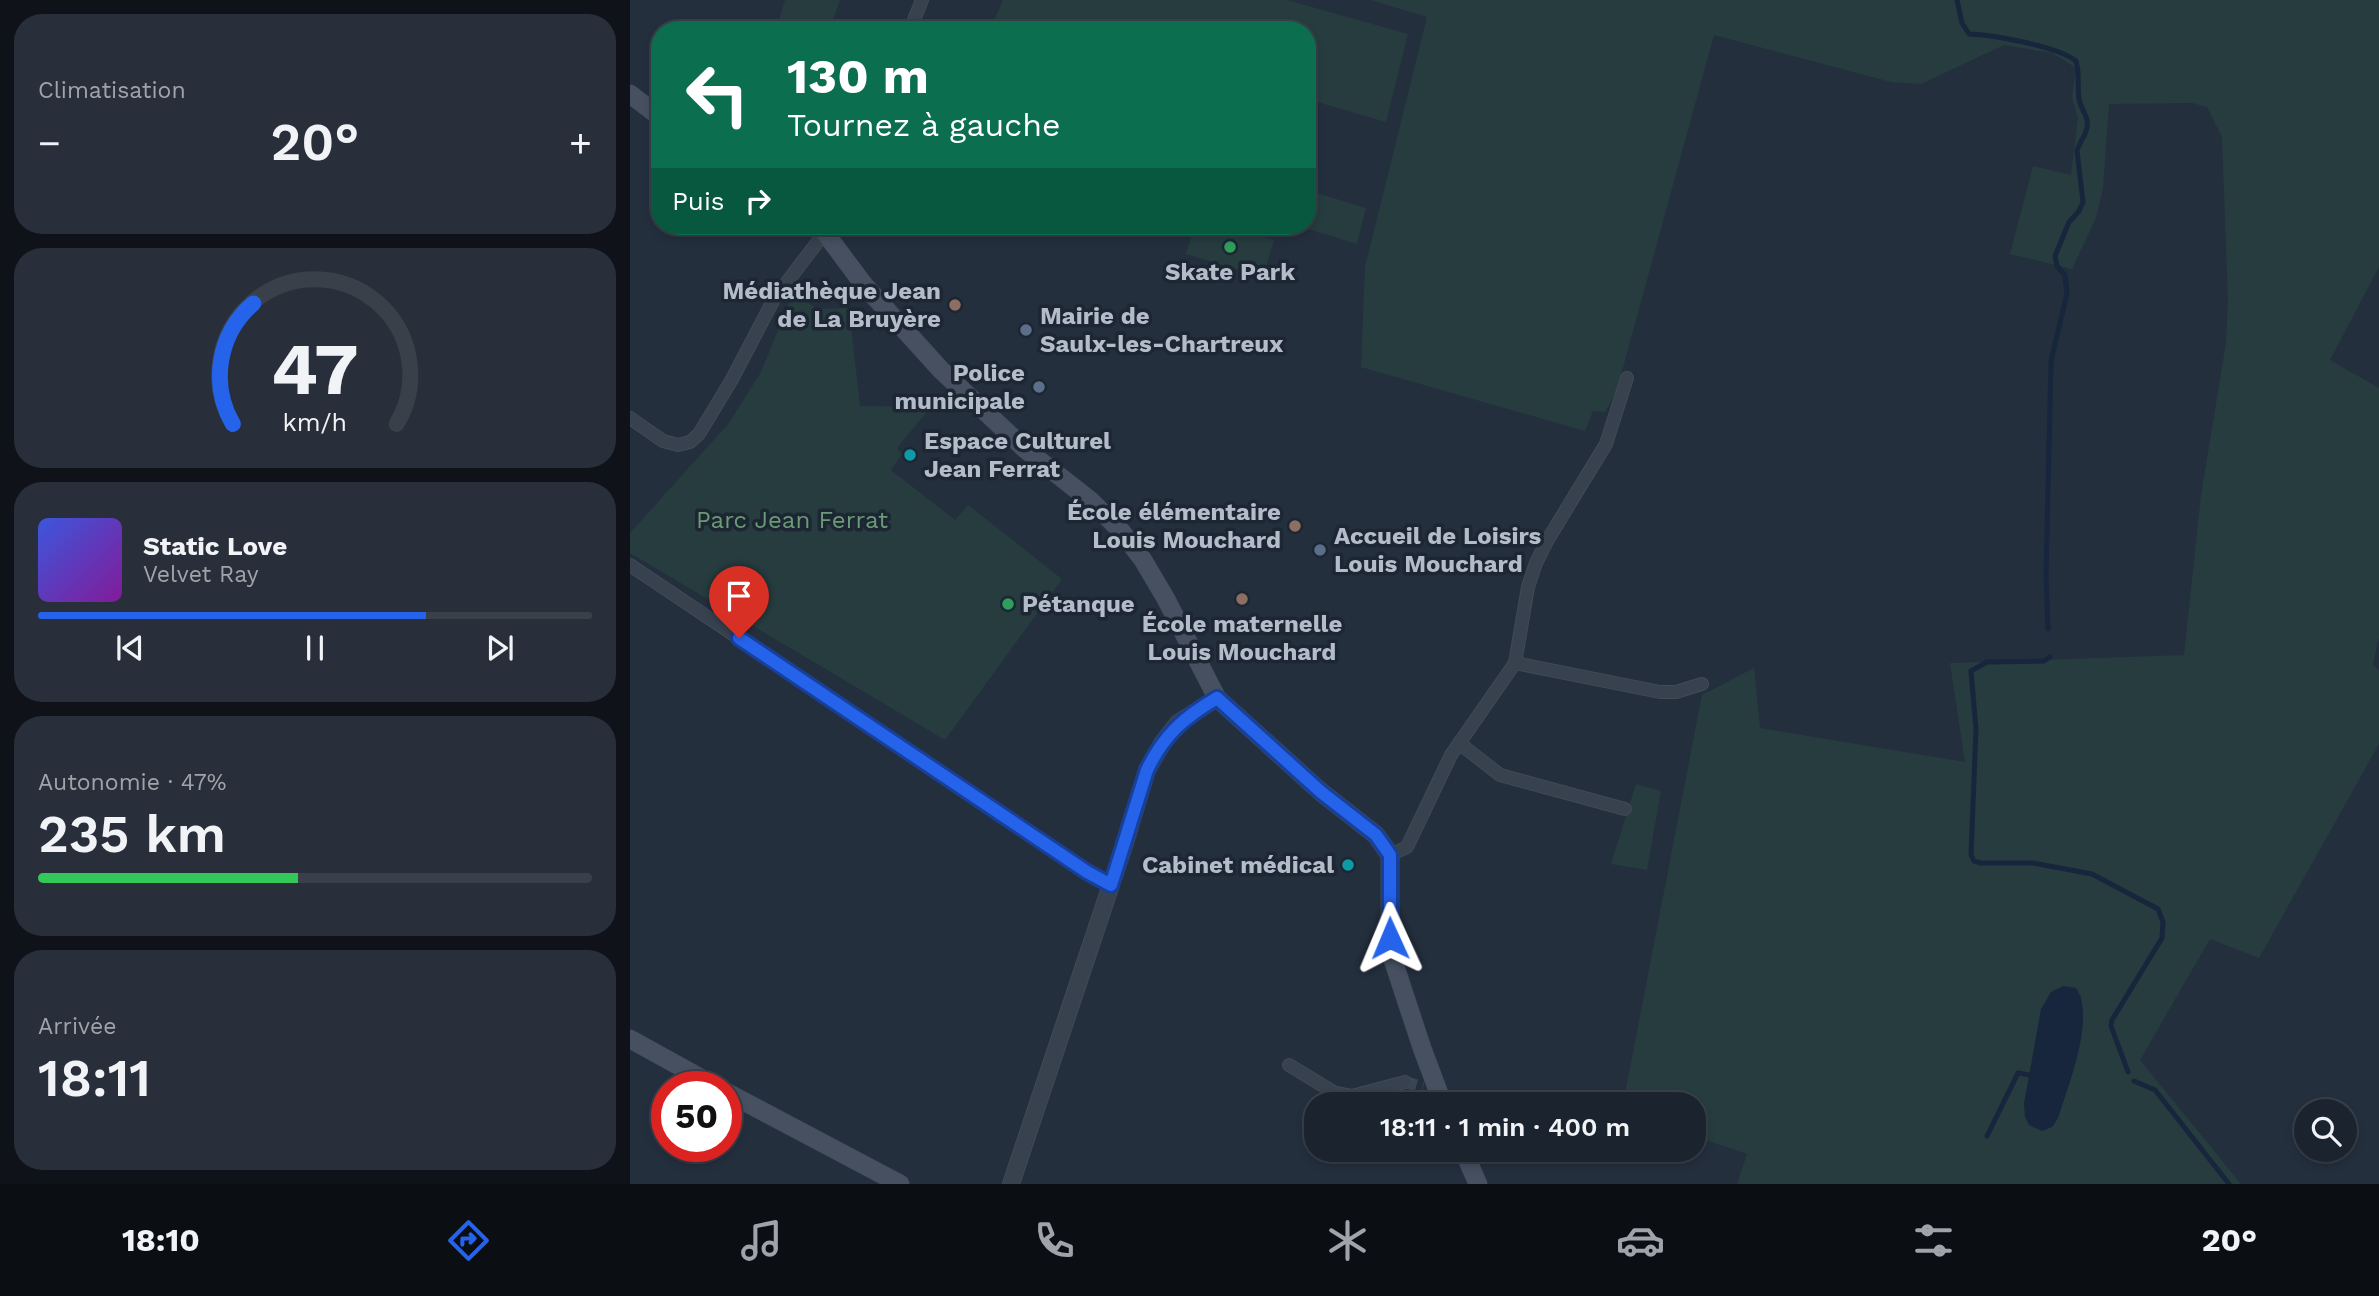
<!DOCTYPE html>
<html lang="fr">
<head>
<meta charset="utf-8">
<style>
  body { margin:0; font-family:"Work Sans",sans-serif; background:#282f3a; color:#f1f3f6; height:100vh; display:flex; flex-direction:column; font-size:26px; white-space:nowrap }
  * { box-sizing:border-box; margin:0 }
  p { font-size:23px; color:#a0a4aa }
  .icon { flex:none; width:38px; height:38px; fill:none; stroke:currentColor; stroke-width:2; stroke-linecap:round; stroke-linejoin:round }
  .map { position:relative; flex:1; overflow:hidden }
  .drawer { display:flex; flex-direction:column; gap:14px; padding:14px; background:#0f1319; width:630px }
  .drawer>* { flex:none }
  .banner { position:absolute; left:21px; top:21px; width:665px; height:214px; border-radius:28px; box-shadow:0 4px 10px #0003,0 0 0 2px #39404a; background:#0b6e4f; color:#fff; overflow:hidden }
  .controls { position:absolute; left:1664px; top:1099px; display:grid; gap:14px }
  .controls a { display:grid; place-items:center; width:63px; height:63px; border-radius:50%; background:#1b232e; box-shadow:0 4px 10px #0003,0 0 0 2px #39404a; font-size:35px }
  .speed { position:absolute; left:21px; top:1071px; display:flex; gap:14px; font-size:35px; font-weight:700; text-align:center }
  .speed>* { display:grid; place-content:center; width:91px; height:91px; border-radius:50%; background:#1b232e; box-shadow:0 4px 10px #0003,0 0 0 2px #39404a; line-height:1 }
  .speed .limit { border:10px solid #d22; background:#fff; color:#111 }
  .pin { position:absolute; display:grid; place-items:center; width:60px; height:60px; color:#fff; margin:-72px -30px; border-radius:50% 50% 50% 0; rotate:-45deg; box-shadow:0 0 7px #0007 }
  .pin .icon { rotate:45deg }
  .me { position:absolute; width:77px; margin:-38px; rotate:359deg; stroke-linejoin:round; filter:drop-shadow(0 0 5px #0008) }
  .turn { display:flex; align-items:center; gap:24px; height:147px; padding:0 21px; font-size:32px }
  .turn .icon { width:91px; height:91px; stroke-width:2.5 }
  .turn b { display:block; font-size:49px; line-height:60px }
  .then { display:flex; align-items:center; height:66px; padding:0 21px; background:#0003; gap:14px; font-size:26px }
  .big { font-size:52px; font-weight:600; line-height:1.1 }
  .drawer .card { flex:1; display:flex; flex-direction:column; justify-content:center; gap:10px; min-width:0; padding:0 24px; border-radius:28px; background:#282f3a }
  .drawer .dial { align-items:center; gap:0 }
  .dial svg { height:182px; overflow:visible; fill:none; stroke:#39404a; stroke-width:7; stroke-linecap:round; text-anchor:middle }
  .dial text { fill:#f1f3f6; stroke:none }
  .song { display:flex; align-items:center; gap:21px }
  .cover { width:84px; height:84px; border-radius:10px; background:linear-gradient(135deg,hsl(230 70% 55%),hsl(290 70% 35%)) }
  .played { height:7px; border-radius:4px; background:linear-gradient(90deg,#2563eb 70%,#39404a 70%) }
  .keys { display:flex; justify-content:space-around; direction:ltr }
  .heat { display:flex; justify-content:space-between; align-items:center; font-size:38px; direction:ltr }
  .charge { height:10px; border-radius:5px; background:linear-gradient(90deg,#34c759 47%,#39404a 0) }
  .trip { position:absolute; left:674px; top:1092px; width:402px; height:70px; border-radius:28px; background:#1b232e; box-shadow:0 4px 10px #0003,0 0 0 2px #39404a; font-weight:600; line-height:70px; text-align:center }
  .menu { display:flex; height:112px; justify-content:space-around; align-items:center; background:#0b0e12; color:#a0a4aa }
  .menu .icon { width:49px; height:49px }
  .menu .current { color:#2563eb }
  .menu b { font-size:32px; color:#f1f3f6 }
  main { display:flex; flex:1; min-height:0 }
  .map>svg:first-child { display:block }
  .green { fill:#263c3f; fill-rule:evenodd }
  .water { fill:#17263c }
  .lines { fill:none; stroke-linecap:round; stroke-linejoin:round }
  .stream { stroke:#17263c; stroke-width:5 }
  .minor-tunnel { stroke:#3a4453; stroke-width:12; stroke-dasharray:12 6; stroke-linecap:butt }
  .minor-casing { stroke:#414a57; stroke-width:14 }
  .tertiary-casing { stroke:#414a57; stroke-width:18 }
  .secondary-casing { stroke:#414a57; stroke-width:19 }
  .minor { stroke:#38414e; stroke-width:12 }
  .tertiary { stroke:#38414e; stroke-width:16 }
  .secondary { stroke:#465061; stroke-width:18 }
  .route-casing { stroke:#184099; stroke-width:18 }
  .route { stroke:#2563eb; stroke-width:12 }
  .leisure-dot { fill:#2e9e5b; stroke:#1d2633; stroke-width:2.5 }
  .education-dot { fill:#8d6e63; stroke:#1d2633; stroke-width:2.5 }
  .service-dot { fill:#5c6f8a; stroke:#1d2633; stroke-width:2.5 }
  .culture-dot { fill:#0f9aa8; stroke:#1d2633; stroke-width:2.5 }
  .labels { text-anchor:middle; stroke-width:7; stroke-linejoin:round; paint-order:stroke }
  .poi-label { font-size:24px; font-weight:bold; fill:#b4bcc9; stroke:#1d2633; text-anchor:end }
  .park-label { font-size:24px; fill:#6b9a76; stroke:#1d2633 }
</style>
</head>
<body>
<main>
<section class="drawer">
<div class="card"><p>Climatisation</p>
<div class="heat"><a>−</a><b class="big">20°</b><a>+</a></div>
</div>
<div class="card dial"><svg viewBox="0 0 100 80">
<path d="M14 69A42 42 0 1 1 86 69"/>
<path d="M14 69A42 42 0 0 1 23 16" stroke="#2563eb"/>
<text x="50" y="56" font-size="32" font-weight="700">47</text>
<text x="50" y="72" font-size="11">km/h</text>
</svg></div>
<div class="card">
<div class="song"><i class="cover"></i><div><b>Static Love</b><p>Velvet Ray</p></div></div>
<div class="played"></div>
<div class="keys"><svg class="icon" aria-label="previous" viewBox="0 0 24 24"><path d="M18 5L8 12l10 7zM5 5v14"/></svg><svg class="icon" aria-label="pause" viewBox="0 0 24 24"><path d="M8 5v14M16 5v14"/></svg><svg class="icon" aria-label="next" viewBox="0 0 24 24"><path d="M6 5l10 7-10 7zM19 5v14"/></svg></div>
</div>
<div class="card"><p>Autonomie · 47%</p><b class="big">235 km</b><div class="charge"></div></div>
<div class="card"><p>Arrivée</p><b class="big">18:11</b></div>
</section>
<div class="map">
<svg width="1749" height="1184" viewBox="0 0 1749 1184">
  <rect width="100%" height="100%" fill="#242f3e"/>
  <!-- green -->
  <g class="green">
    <polygon points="155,0 210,0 199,30 146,30"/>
    <polygon points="373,0 657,0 778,34 756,122 677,99 677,30 360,30"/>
    <path d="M 741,0 L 1749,0 L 1749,267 L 1700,360 L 1749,388 L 1749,638 L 1743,664 L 1749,671 L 1749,744 L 1629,958 L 1580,939 L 1510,1060 L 1611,1184 L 1107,1184 L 1117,1154 L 1064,1136 L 1064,1104 L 993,1104 L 1072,695 L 1124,668 L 1130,728 L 1335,762 L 1320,663 L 1554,655 L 1571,495 L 1596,343 L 1598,301 L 1592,137 L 1577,107 L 1562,103 L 1479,104 L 1473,188 L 1466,218 L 1442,269 L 1380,254 L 1403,166 L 1441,175 L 1448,118 L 1442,98 L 1446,68 L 1422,53 L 1374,45 L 1291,84 L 1261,82 L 1084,35 L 986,393 L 975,412 L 963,411 L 955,431 L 731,367 L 735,267 L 797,17 ZM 1451,995 C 1456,1038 1440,1078 1428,1118 L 1422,1127 L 1394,1104 L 1399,1082 Z"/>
    <polygon points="677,190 736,208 727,244 669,226 677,226"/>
    <polygon points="564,226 597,226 644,240 633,277 556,254"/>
    <polygon points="164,291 187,309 219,308 230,406 301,407 267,448 272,454 261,470 325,520 338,505 432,579 315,740 0,553 0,533 99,423 131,372"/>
    <polygon points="1006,784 1031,791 1017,870 981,864"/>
  </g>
  <!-- water -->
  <path class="water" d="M 1433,986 L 1446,988 C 1466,1018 1438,1086 1428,1118 L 1422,1127 L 1412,1131 L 1399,1125 L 1395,1117 L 1394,1104 L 1411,1009 L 1421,992 Z"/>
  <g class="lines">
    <!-- stream -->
    <g class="stream">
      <path d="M 1327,0 L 1332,23 L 1339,34 C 1363,35 1427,46 1446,61 C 1450,74 1447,86 1449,99 C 1451,111 1461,118 1456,131 C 1454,138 1449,143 1447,151 L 1453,202 L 1449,211 L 1439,222 L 1425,256 L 1427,266 L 1435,275 L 1437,293 L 1421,361 L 1416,575 L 1418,629"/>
      <polyline points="1420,657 1414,661 1357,662 1341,671 1346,729 1341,855 1344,861 1351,863 1403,863 1462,874 1528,909 1533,922 1532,938 1482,1020 1481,1026 1498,1072"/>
      <polyline points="1504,1081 1525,1090 1599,1184"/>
      <polyline points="1357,1136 1388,1073 1406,1076"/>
    </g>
    <!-- minor-tunnel -->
    <polyline class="minor-tunnel" points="775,1082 793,1087"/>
    <!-- minor casing -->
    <g class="minor-casing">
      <g id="minor">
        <polyline points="280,30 292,0"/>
        <polyline points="0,418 33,441 48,445 60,442 69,434 101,381 144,299 199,227"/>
        <polyline points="0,565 457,872 481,885"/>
        <polyline points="885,663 1030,692 1046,692 1072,684"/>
        <polyline points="829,743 870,775 995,809"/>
        <polyline points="760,855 777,847 821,755 885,663 898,587 906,563 917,541 976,444 997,378"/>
        <polyline points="659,1065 705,1093 722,1096 775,1082"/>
      </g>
    </g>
    <!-- tertiary casing -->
    <g class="tertiary-casing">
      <polyline id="tertiary" points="381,1184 495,843 517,770 533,742 548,723 587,698"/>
    </g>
    <!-- secondary casing -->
    <g class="secondary-casing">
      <g id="secondary">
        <polyline points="0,94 30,117"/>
        <polyline points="190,226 234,285 311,370 395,449 461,501 491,531 513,560 536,599 587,698 691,792 746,835 760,855 760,938 763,960 792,1048 813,1104"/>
        <polyline points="0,1039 87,1087"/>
        <polyline points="96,1092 270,1184"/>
        <polyline points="833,1150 848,1184"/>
      </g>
    </g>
    <!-- minor -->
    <use href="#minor" class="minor"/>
    <!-- tertiary -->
    <use href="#tertiary" class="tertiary"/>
    <!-- secondary -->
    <use href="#secondary" class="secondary"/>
  </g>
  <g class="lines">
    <!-- route casing -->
    <g class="route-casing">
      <path id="route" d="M 109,638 L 457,872 L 481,885 L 517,770 C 534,735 553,718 587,698 L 691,792 L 746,835 L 760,855 L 760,938"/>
    </g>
    <!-- route -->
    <use href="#route" class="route"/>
  </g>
  <!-- markers -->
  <g class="leisure-dot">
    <circle cx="600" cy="247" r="7"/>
    <circle cx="378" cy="604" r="7"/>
  </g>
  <g class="education-dot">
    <circle cx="325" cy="305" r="7"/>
    <circle cx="665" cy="526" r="7"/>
    <circle cx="612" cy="599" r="7"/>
  </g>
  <g class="service-dot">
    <circle cx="396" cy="330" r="7"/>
    <circle cx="409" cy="387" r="7"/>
    <circle cx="690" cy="550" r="7"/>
  </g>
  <g class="culture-dot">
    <circle cx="280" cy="455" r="7"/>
    <circle cx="718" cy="865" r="7"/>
  </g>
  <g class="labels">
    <!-- poi labels -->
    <g class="poi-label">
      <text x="600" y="280" text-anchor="middle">Skate Park</text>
      <text x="311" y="299">Médiathèque Jean<tspan x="311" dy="28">de La Bruyère</tspan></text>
      <text x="410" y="324" text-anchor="start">Mairie de<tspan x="410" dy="28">Saulx-les-Chartreux</tspan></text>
      <text x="395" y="381">Police<tspan x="395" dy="28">municipale</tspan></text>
      <text x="294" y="449" text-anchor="start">Espace Culturel<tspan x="294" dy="28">Jean Ferrat</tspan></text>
      <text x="651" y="520">École élémentaire<tspan x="651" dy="28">Louis Mouchard</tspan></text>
      <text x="704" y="544" text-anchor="start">Accueil de Loisirs<tspan x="704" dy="28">Louis Mouchard</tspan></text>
      <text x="392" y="612" text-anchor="start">Pétanque</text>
      <text x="612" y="632" text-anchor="middle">École maternelle<tspan x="612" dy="28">Louis Mouchard</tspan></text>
      <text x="704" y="873">Cabinet médical</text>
    </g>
    <!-- park labels -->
    <g class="park-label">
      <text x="162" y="528">Parc Jean Ferrat</text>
    </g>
  </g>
</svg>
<div class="controls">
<a><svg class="icon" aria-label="search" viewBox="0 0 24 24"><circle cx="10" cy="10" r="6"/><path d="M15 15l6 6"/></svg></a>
</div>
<div class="speed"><div class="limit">50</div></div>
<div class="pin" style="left:109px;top:638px;background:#d93025"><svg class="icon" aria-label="arrive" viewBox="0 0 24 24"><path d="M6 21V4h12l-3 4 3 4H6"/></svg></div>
<svg class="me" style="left:760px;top:938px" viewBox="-20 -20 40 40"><path d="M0-17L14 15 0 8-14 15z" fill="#2563eb" stroke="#fff" stroke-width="4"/></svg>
<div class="trip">18:11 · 1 min · 400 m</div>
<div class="banner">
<div class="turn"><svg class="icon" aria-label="left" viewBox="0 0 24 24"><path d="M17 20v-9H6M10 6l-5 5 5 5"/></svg><div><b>130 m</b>Tournez à gauche</div></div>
<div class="then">Puis<svg class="icon" aria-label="right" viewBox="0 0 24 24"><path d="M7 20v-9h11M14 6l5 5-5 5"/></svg></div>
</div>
</div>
</main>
<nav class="menu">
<b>18:10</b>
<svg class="icon current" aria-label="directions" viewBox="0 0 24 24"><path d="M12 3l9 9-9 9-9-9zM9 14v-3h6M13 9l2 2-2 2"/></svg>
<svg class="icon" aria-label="music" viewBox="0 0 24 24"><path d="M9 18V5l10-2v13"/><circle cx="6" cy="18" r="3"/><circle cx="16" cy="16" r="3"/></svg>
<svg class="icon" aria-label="phone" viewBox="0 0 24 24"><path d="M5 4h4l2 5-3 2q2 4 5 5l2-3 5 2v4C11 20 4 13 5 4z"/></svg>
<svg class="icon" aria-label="climate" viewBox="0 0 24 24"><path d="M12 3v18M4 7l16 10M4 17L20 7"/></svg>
<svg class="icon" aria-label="car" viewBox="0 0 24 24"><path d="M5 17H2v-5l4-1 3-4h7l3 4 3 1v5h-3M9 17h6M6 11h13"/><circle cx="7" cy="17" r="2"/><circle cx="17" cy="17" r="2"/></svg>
<svg class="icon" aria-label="filters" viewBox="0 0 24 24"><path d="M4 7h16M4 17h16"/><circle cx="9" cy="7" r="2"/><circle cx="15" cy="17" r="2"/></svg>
<b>20°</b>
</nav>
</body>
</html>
